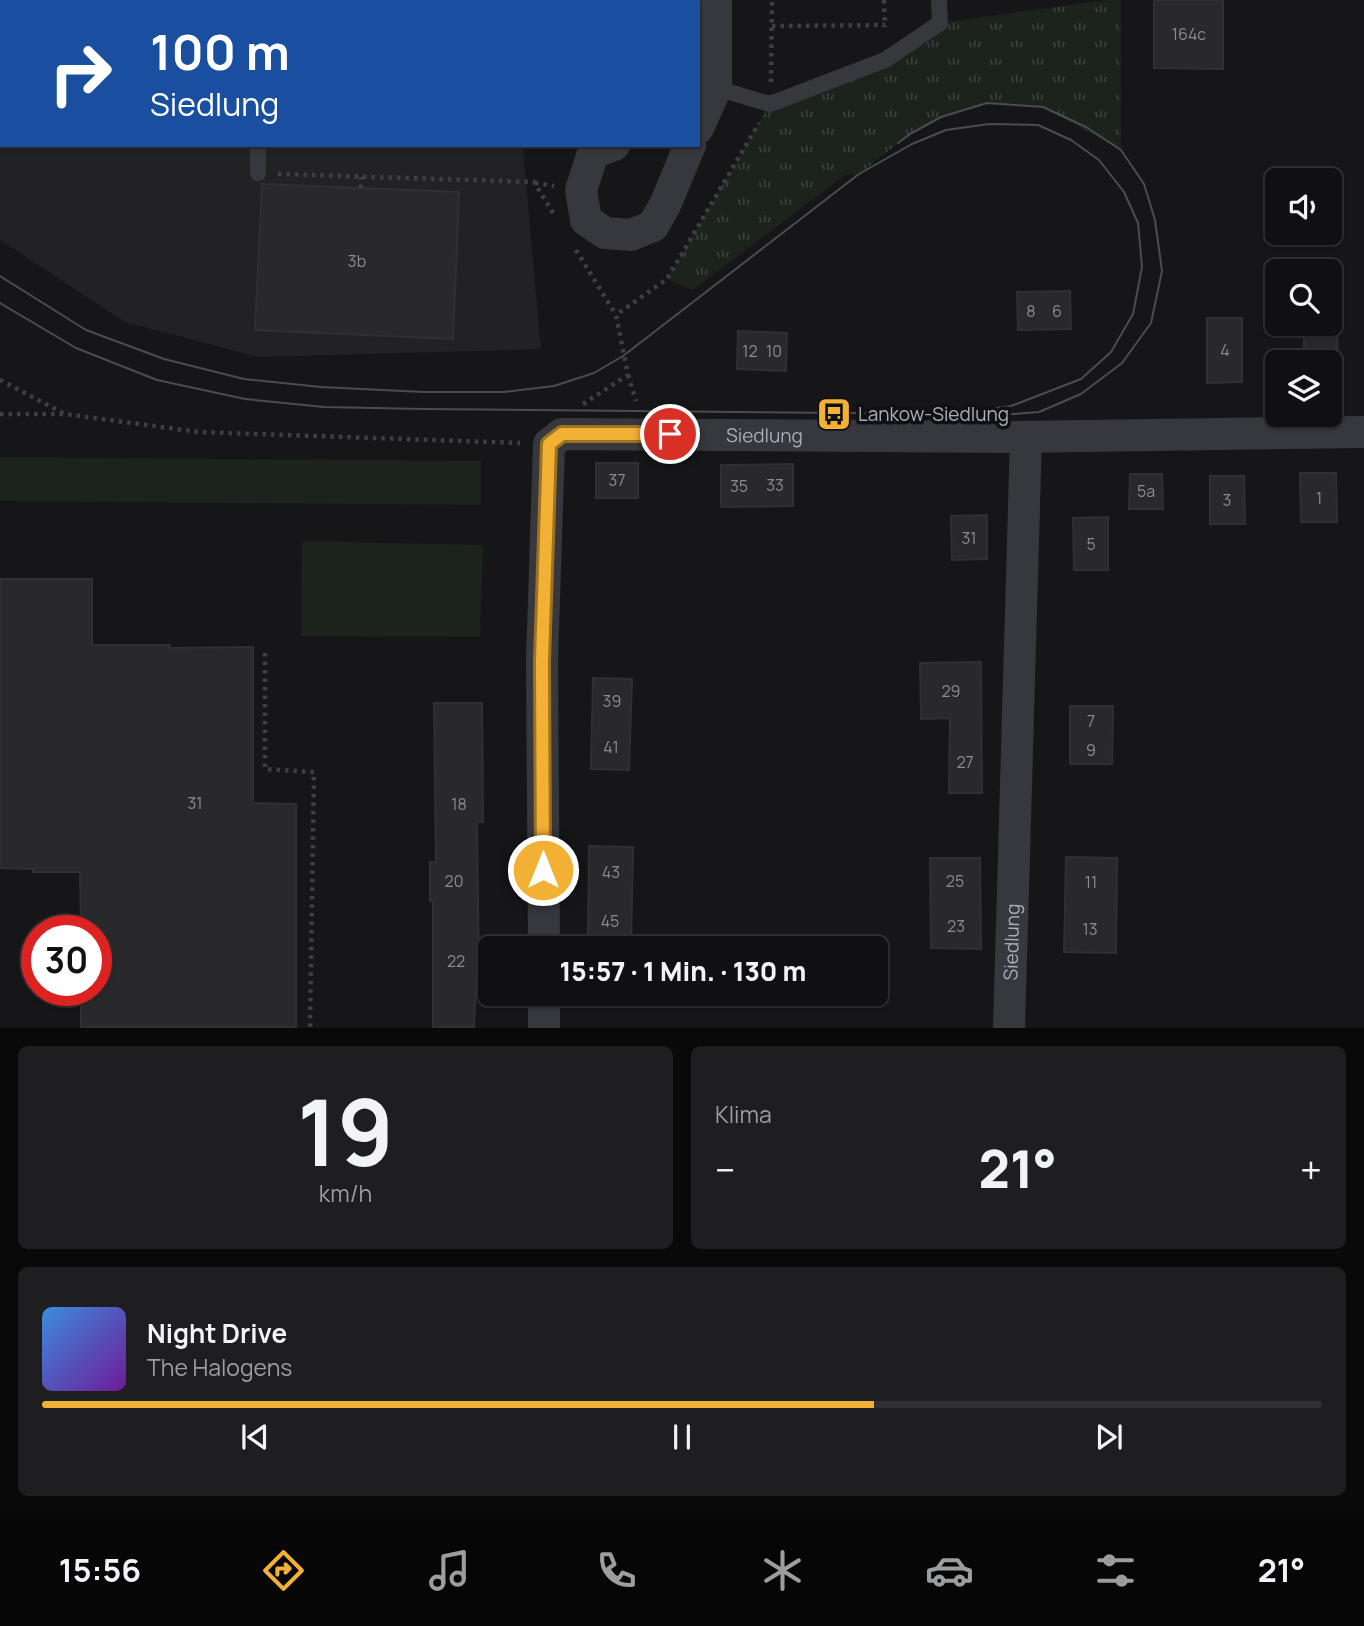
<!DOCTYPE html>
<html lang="de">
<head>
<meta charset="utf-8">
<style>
  body { margin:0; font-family:Manrope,sans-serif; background:#1e1e20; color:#f1f3f6; height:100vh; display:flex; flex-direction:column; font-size:26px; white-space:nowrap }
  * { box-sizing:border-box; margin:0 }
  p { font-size:23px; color:#9c9d9f }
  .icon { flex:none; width:38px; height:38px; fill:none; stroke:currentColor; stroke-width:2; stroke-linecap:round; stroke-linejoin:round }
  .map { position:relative; height:1028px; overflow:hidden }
  .side { display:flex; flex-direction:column; gap:18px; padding:18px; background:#09090a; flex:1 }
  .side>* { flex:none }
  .guide { position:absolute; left:0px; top:0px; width:700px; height:147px; box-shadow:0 2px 5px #0004,0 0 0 2px #303032; background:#1a4fa0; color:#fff; overflow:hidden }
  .tools { position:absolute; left:1265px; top:168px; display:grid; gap:14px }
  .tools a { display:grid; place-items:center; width:77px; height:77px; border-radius:10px; background:#101012; box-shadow:0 2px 5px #0004,0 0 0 2px #303032; font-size:35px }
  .speed { position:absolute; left:21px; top:915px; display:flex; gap:14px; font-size:35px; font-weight:700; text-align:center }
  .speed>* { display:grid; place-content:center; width:91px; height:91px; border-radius:50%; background:#101012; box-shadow:0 2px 5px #0004,0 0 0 2px #303032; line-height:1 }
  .speed .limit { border:10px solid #d22; background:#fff; color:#111 }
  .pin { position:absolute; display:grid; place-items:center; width:60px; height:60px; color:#fff; margin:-30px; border:4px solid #fff; border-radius:50%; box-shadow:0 2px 7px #0007 }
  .me { position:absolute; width:77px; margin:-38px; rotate:0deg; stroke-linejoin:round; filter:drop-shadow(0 0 5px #0008) }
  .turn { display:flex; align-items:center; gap:24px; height:147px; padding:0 35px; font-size:32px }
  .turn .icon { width:91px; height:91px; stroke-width:2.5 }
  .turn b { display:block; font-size:49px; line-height:60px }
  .big { font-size:52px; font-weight:800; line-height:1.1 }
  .side .tile { flex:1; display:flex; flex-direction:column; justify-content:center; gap:10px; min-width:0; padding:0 24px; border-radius:10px; background:#1e1e20 }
  .side .dial { align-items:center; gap:0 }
  .dial b { font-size:91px; line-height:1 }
  .song { display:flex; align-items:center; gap:21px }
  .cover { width:84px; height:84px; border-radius:10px; background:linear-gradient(135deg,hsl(210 70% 55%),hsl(280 70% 35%)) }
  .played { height:7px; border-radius:4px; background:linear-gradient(90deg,#f2b134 65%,#303032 65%) }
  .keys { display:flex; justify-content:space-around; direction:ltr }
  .heat { display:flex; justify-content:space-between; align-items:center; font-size:38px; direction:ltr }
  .side .tiles { flex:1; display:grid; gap:18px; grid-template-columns:1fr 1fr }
  .tile:last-child { grid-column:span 2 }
  .trip { position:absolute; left:478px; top:936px; width:410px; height:70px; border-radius:10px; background:#101012; box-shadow:0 2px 5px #0004,0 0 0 2px #303032; font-weight:800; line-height:70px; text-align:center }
  .menu { display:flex; height:112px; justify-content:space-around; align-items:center; background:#060607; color:#9c9d9f }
  .menu .icon { width:49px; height:49px }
  .menu .on { color:#f2b134 }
  .menu b { font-size:32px; color:#f1f3f6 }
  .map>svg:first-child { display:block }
  .built { fill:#222225 }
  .grass { fill:url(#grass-tufts) }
  .pitch { fill:#1c231d }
  .building { fill:#29292c; stroke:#303034; stroke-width:2 }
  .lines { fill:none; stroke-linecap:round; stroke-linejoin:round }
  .path { stroke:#3d3f44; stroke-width:4.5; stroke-dasharray:3.5 5; stroke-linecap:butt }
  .lane { stroke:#37383d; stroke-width:16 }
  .street { stroke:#37383d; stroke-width:32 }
  .tram { stroke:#4a4c52; stroke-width:2 }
  .route-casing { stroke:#9d7322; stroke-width:18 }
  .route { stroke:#f2b134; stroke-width:12 }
  .labels { text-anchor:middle; stroke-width:7; stroke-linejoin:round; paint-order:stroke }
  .number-label { font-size:16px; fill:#888b94 }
  .poi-label { font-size:19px; fill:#a8adb8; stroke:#111113; text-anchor:start }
  .street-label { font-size:19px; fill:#a8adb8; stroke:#111113 }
</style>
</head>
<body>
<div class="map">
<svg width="1364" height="1028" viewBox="0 0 1364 1028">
  <defs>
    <pattern id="grass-tufts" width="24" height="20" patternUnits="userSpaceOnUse" patternTransform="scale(1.75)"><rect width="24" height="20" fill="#1c231d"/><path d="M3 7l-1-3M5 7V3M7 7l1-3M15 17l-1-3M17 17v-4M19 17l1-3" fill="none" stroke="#3a403c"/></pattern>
  </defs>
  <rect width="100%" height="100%" fill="#161618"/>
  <!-- built -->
  <polygon class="built" points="0,0 444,0 2,2 2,145 443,145 523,149 541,349 258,357 125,322 0,240"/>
  <!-- grass -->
  <polygon class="grass" points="1107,0 1121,0 1121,150 1043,107 987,103 941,117 910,134 859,174 845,175 693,290 667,279 770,104 885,60 940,23"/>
  <!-- pitch -->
  <g class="pitch">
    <polygon points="0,457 481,461 481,505 0,501"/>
    <polygon points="302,541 483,545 480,637 301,636"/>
  </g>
  <!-- building -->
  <g class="building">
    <polygon points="1154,0 1223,0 1223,69 1154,68"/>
    <polygon points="262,184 459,192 453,339 255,330"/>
    <polygon points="1070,291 1071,329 1018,330 1017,292"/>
    <polygon points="1207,318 1242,318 1242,382 1207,383"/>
    <polygon points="1304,324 1338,324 1337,362 1304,362"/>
    <polygon points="738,331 787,333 786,371 737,369"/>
    <rect x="596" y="463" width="42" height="35"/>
    <polygon points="793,464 793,506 721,507 721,465"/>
    <polygon points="1300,473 1336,473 1337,522 1301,522"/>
    <polygon points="1130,474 1162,474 1163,509 1129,509"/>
    <polygon points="1210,476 1244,476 1245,524 1210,524"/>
    <polygon points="987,515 987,559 952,560 951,516"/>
    <polygon points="1108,517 1108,570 1074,570 1073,518"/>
    <polygon points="0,579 92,579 92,645 170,645 170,648 253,647 253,803 296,804 296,1027 81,1027 81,990 96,990 96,931 81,931 80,872 33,872 33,869 0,868"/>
    <polygon points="981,662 982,793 949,793 950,718 921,719 920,663"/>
    <polygon points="593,678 632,679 629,770 591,769"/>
    <polygon points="434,703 482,703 483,822 477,822 479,980 476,980 474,1027 433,1027 433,901 430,901 430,862 436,862"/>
    <polygon points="1070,706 1113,706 1112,764 1070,764"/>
    <polygon points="589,846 633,847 631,945 588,944"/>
    <polygon points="1066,857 1117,858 1116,953 1064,952"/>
    <polygon points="930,858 980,858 981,949 931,948"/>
  </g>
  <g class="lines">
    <!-- path -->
    <g class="path">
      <polyline points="884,0 885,27"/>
      <polyline points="593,2 593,0"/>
      <polyline points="665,2 665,0"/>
      <polyline points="772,26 885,25"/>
      <polyline points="771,82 772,0"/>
      <polyline points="278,174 534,182 553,213"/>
      <polyline points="535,183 554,186"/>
      <polyline points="361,188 361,177"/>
      <polyline points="576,250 616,315"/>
      <polyline points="628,375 636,401"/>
      <polyline points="0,380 65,414 198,432 520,443"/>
      <polyline points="583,404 628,375 616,315 667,279 759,123"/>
      <polyline points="0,414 64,414"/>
      <polyline points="265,653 265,769 314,772 310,1028"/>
    </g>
    <!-- lane -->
    <g class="lane">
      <polyline points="258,0 258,2"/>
      <polyline points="716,88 770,104 885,60 940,23 939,0"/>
      <polyline points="258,145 258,173"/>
    </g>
    <!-- street -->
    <g class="street">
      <polyline points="698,128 716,88 716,0"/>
      <polyline points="614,145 593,153 581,190 586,220 605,233 631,235 653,226 665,205 690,145"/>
      <path id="s1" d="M 544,948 L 542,661 L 549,444 L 562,434 L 1013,437 L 1364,432"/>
      <polyline points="544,994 544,1028"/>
      <path id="s2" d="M 1009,1028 L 1026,437"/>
    </g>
    <!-- tram -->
    <g class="tram">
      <polyline points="898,143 910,134 941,117 987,103 1043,107 1086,127 1121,150 1144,184 1155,220 1162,271 1151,323 1122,363 1081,394 1039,412 1001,415"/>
      <polyline points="0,276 86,330 164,359 244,379 321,387 424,392 504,392 554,386 594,373 623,356 859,174 912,144 946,130 989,124 1038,125 1071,140 1099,160 1124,192 1138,223 1142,267 1133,314 1111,352 1081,379 1011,406 955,414 423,409 324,407 245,399 157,380 76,348 0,303"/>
    </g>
  </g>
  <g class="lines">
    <!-- route casing -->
    <g class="route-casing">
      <polyline id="route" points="543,870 542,661 549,444 562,434 670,434"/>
    </g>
    <!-- route -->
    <use href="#route" class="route"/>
  </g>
  <!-- icons -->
  <defs>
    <g id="bus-square" transform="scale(1.75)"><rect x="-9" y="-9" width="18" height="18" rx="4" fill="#f2b134" stroke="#111113"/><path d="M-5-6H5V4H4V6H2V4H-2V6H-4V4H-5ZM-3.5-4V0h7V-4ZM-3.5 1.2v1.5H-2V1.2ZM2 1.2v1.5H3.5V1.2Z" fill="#111"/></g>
  </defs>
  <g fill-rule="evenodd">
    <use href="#bus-square" x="834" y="414"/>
  </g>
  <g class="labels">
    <!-- number labels -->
    <g class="number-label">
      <text x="1189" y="40">164c</text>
      <text x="357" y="267">3b</text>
      <text x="1031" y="317">8</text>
      <text x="1057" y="317">6</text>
      <text x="1225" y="356">4</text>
      <text x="750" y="357">12</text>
      <text x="774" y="357">10</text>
      <text x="617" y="486">37</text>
      <text x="775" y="491">33</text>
      <text x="739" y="492">35</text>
      <text x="1146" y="497">5a</text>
      <text x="1319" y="504">1</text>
      <text x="1227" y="506">3</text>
      <text x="969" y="544">31</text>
      <text x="1091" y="550">5</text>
      <text x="951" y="697">29</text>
      <text x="612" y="707">39</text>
      <text x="1091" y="727">7</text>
      <text x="611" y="753">41</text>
      <text x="1091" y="756">9</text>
      <text x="965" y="768">27</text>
      <text x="195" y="809">31</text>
      <text x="459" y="810">18</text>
      <text x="611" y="878">43</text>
      <text x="454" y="887">20</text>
      <text x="955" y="887">25</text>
      <text x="1091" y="888">11</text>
      <text x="610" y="927">45</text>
      <text x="956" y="932">23</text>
      <text x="1090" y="935">13</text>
      <text x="456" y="967">22</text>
    </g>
    <!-- poi labels -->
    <g class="poi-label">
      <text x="858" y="421">Lankow-Siedlung</text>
    </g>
    <!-- street labels -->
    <g class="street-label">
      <text dy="7" stroke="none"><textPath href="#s1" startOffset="723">Siedlung</textPath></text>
      <text dy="7" stroke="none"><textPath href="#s2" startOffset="86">Siedlung</textPath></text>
    </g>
  </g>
</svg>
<div class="tools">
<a><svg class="icon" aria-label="sound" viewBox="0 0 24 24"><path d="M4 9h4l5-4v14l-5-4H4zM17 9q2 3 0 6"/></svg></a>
<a><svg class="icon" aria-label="search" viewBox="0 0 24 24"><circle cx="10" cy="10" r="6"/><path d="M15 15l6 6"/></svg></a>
<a><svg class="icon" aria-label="layers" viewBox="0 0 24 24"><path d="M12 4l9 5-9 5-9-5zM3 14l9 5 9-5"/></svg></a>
</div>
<div class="speed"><div class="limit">30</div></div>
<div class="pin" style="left:670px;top:434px;background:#d93025"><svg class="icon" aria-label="arrive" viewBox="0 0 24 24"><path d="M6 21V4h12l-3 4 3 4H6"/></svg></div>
<svg class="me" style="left:543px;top:870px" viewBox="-20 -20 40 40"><circle r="17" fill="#f2b134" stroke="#fff" stroke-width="3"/><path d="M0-11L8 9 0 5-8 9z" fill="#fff"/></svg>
<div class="trip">15:57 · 1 Min. · 130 m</div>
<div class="guide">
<div class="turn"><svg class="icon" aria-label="right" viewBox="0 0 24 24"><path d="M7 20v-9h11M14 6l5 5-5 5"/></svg><div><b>100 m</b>Siedlung</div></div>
</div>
</div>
<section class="side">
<div class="tiles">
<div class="tile dial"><b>19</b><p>km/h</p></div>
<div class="tile"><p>Klima</p>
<div class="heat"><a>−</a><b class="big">21°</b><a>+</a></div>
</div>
<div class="tile">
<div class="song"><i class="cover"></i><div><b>Night Drive</b><p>The Halogens</p></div></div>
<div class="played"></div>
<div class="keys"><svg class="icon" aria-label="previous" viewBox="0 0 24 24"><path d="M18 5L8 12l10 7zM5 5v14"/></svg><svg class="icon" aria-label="pause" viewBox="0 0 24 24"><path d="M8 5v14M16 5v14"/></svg><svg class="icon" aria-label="next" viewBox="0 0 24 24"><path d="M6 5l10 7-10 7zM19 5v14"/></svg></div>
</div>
</div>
</section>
<nav class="menu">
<b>15:56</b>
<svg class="icon on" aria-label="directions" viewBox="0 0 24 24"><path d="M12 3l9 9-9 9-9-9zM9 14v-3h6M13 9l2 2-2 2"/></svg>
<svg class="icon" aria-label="music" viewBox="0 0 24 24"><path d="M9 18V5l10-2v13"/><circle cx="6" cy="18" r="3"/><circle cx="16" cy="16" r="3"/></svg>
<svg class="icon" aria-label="phone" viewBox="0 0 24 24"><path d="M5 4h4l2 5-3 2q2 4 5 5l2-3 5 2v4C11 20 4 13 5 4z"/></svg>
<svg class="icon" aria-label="climate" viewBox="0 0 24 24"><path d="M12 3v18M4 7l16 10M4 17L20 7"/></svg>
<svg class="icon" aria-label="car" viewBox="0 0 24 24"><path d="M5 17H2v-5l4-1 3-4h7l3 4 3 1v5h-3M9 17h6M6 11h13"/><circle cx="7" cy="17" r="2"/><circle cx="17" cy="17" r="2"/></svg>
<svg class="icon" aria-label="filters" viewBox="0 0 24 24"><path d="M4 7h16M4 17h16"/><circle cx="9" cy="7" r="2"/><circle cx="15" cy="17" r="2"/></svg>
<b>21°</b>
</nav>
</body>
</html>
